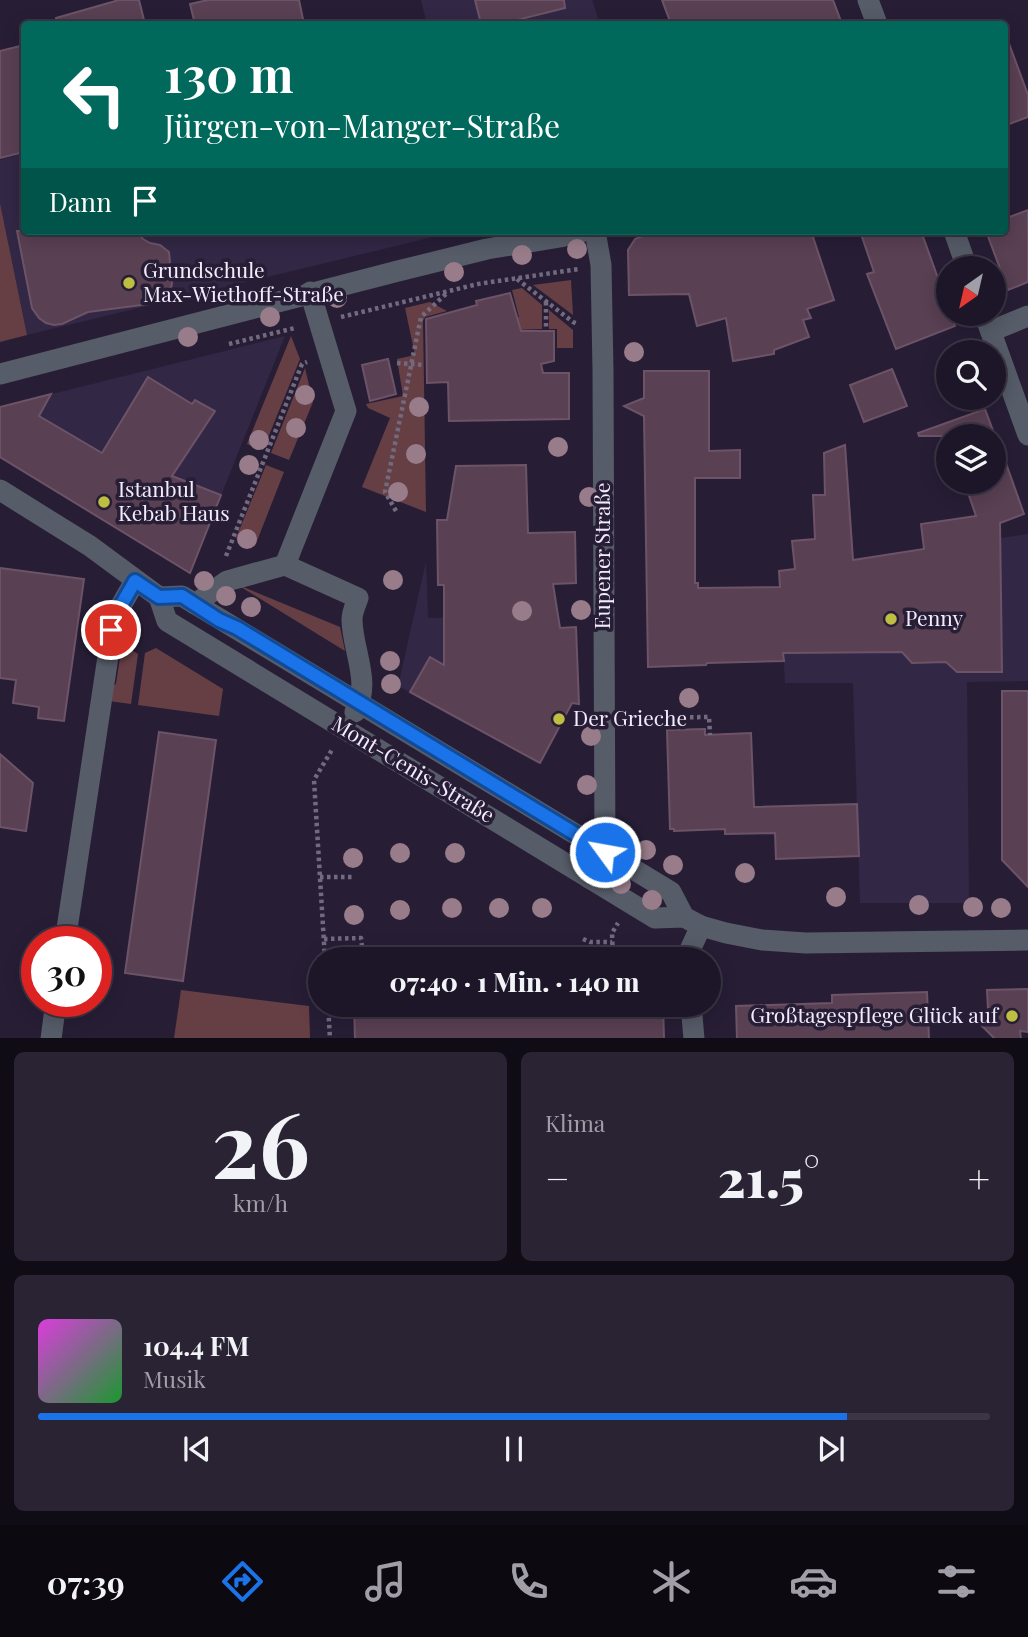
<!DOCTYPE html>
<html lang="de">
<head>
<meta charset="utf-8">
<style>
  body { margin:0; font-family:"Playfair Display",serif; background:#2a2334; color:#f1f3f6; height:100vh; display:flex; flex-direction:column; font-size:26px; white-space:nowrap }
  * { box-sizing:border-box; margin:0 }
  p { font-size:23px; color:#a09fa8 }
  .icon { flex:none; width:38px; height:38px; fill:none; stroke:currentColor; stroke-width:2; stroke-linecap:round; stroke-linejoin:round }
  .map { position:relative; height:1038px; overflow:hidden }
  .details { display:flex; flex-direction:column; gap:14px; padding:14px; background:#100c16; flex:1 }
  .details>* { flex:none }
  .top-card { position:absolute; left:21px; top:21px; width:987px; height:214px; border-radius:7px; box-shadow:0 4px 18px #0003,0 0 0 2px #3b3545; background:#00695c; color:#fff; overflow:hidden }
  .needle { width:46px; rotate:214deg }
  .controls { position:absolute; left:936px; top:256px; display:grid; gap:14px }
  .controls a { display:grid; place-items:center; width:70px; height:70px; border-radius:50%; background:#1d1628; box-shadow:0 4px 18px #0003,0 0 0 2px #3b3545; font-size:35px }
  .speed { position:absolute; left:21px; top:926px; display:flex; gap:14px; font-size:35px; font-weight:700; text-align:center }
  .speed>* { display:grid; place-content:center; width:91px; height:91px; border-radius:50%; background:#1d1628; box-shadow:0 4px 18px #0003,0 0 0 2px #3b3545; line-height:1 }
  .speed .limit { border:10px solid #d22; background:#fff; color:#111 }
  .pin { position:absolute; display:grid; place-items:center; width:60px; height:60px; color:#fff; margin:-30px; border:4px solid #fff; border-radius:50%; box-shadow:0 2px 7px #0007 }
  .me { position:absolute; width:77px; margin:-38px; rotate:302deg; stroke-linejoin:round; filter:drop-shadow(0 0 5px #0008) }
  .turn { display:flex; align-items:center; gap:24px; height:147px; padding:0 28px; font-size:32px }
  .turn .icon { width:91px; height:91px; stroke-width:2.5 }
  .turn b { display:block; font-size:49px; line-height:60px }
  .then { display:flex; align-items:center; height:66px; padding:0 28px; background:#0003; gap:14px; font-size:26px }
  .big { font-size:52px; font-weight:800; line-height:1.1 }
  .details .tile { flex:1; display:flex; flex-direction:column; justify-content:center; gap:10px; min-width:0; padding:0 24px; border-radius:10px; background:#2a2334 }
  .details .dial { align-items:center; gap:0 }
  .dial b { font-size:91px; line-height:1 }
  .song { display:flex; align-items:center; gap:21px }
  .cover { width:84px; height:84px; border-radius:10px; background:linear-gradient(135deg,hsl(300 70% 55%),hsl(130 70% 35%)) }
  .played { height:7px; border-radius:4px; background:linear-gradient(90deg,#1a73e8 85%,#3b3545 85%) }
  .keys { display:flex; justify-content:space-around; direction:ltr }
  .heat { display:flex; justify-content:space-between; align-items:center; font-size:38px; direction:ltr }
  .details .tiles { flex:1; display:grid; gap:14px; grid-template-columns:1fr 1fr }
  .tile:last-child { grid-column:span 2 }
  .trip { position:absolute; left:308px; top:947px; width:413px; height:70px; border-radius:35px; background:#1d1628; box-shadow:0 4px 18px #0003,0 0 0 2px #3b3545; font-weight:800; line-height:70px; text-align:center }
  .menu { display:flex; height:112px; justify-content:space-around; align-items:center; background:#0c0910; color:#a09fa8 }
  .menu .icon { width:49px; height:49px }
  .menu .current { color:#1a73e8 }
  .menu b { font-size:32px; color:#f1f3f6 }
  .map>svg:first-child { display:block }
  .built { fill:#322745 }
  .green { fill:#663f45 }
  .building { fill:#594053; stroke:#6d5367; stroke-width:2 }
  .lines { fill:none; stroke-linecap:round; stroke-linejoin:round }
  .path { stroke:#726b80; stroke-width:4.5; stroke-dasharray:3.5 3.5; stroke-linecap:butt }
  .minor { stroke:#565c68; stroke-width:21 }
  .tree { fill:#987c8a }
  .route-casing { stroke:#114b97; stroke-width:18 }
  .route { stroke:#1a73e8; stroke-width:12 }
  .poi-dot { fill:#bebf42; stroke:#271e36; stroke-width:2.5 }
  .labels { text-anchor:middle; stroke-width:7; stroke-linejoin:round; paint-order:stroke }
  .poi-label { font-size:21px; fill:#f2ecfd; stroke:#271e36; text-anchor:start }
  .street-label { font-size:21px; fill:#f2ecfd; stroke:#271e36 }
</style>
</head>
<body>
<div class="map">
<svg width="1028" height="1039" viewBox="0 0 1028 1039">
  <rect width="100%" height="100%" fill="#271e36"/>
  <!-- built -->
  <g class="built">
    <polygon points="421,0 592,0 600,24 427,24"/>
    <polygon points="24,153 24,231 458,231 27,335 0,203 0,160"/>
    <polygon points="285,336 190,573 0,457 0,407"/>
    <polygon points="1028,534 1028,681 967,682 969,903 860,903 853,683 785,683 779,571"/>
    <polygon points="426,562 428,618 471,617 510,686 579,685 579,704 572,704 540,763 445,713 445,711 398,686"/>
  </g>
  <!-- green -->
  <g class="green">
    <polygon points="0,203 27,335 0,342"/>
    <polygon points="571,280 573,315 533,285"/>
    <polygon points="522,288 542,305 542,329 514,330 514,319 519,317 512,290"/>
    <polygon points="430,302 447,311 425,317 423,321 426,512 362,487 390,418 368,408 366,404 403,396 397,359 415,355 405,308"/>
    <polygon points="549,310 573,330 573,348 557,348 557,329 549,329"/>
    <polygon points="291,336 300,359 263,450 247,444"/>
    <polygon points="305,368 313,402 289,460 271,453"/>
    <polygon points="266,465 284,472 255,546 236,538"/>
    <polygon points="236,584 340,627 345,651"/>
    <polygon points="122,644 138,654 131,704 109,701 111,687 116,684"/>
    <polygon points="156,648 223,689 219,716 138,705 145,653"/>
    <polygon points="181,990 309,1006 310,1038 174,1038"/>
  </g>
  <!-- building -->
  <g class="building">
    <polygon points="119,0 139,0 145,24 57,24 56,18"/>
    <polygon points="208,0 299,0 304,24 195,24 190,4"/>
    <polygon points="475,0 564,0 565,8 501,24 481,24"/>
    <polygon points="662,0 833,0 842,24 671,24"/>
    <polygon points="1007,38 1028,95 1028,117 1004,126 1004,39"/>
    <polygon points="24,45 24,152 0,158 0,51"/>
    <polygon points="1028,210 1028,282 1008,290 986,231 1004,231 1004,219"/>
    <polygon points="17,231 137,231 143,239 150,243 160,245 169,252 172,283 171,289 162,298 149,304 88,312 62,324 54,325 46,323 39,318 32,308"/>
    <polygon points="656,231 811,231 834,300 807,309 811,318 803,320 809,337 774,350 774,354 733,361 726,318 697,326 689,294 629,295 628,250 635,239"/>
    <polygon points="860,231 921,231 948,306 948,313 950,313 955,326 896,349 867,274 874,272"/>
    <polygon points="510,293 521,331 554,331 554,361 541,364 543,373 569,373 569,419 449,421 448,382 427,383 426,319 477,305 476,301"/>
    <polygon points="388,359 396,394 370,401 362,365"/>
    <polygon points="892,369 907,406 864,422 850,385"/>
    <polygon points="644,371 709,371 709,451 740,450 740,478 695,478 695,583 698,583 698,588 780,587 779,571 795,569 792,541 815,539 813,495 825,495 824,453 845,445 853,560 924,549 921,524 976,516 964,481 994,481 994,439 997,438 1024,514 1000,523 1002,672 957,672 946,662 912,663 902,652 783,653 784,661 707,663 706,665 648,667 644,416 624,406 644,398"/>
    <polygon points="148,377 192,404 195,400 215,411 172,476 221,495 190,573 0,457 0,407 51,394 39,416 102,453"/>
    <polygon points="985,409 995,436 919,436 918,433"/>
    <polygon points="526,465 528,533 575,532 576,583 553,584 560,628 576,627 579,704 572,703 540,763 410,692 430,657 444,665 444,585 438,585 437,520 447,520 456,466"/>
    <polygon points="0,568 84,579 64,721 38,718 39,707 13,703 16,680 0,678"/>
    <polygon points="1002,691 1028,691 1028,887 1002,860"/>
    <polygon points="705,729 705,735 751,733 754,807 857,804 859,856 776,859 775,833 725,834 725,829 674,831 674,829 670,829 667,730"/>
    <polygon points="159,732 216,740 183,981 125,973"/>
    <polygon points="0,754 33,783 26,831 0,827"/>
    <polygon points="1028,989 1028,1032 1020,1031 1021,1039 995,1039 977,1021 988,1009 987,990"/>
    <polygon points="927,992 929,1039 737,1039 736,1006 832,1003 832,995"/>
    <polygon points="354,1004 663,1004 664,1039 355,1039"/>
  </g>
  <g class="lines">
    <!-- path -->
    <g class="path">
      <polyline points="517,279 573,322 578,324"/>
      <polyline points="546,302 546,327"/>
      <polyline points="341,317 478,284 579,269"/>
      <polyline points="229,344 295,328"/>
      <polyline points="397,363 423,365"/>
      <polyline points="396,511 385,492 421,317 448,292"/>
      <polyline points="226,556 302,364 307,362"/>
      <polyline points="627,718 709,717 710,735"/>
      <polyline points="320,877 355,877"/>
      <polyline points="324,939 361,938 362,946"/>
      <polyline points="583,939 590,942 612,942"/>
      <polyline points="325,959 314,780 333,748"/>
      <polyline points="613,959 612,933 618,923"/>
      <polyline points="328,1004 330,1039"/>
    </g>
    <!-- minor -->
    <g class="minor">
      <polyline points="868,0 877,24"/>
      <polyline points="954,231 967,268"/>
      <path d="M 310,292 L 346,411 L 285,565 L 358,598 C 356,604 352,612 352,619 C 352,650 372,682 355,712"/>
      <polyline points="984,313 1028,435"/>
      <polyline points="991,331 1028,316"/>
      <polyline points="0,374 398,271 487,249 560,237 584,231"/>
      <polyline points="0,490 90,546 159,597 167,621 655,918 684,917 701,926 726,933 762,940 806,943 1028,940"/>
      <polyline points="159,597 182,596 671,892 684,917"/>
      <polyline points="195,604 227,581 285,565"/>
      <polyline points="589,878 605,852 603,370 601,265 595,231"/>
      <polyline points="65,942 112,630 119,609 135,581"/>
      <polyline points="689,959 689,952 701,926"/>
      <polyline points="691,1004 694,1039"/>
      <polyline points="51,1039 56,1001"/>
    </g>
  </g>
  <!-- trees -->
  <g class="tree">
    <circle cx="577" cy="249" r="10"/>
    <circle cx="522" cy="255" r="10"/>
    <circle cx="454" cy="272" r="10"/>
    <circle cx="337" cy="298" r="10"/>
    <circle cx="270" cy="317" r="10"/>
    <circle cx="188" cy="337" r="10"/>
    <circle cx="634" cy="352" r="10"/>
    <circle cx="305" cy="395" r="10"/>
    <circle cx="419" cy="407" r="10"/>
    <circle cx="296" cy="428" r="10"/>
    <circle cx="259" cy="440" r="10"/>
    <circle cx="558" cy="447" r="10"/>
    <circle cx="416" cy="454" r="10"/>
    <circle cx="249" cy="465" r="10"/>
    <circle cx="398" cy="492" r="10"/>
    <circle cx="589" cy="497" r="10"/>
    <circle cx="247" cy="539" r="10"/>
    <circle cx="393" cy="580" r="10"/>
    <circle cx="204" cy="581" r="10"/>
    <circle cx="226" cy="596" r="10"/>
    <circle cx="251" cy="607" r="10"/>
    <circle cx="581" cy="610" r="10"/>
    <circle cx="522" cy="611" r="10"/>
    <circle cx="390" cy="661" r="10"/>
    <circle cx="391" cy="684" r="10"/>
    <circle cx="689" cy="698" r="10"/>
    <circle cx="591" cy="736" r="10"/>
    <circle cx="587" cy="785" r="10"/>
    <circle cx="646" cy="850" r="10"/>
    <circle cx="400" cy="853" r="10"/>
    <circle cx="455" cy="853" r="10"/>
    <circle cx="353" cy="858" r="10"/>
    <circle cx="673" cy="865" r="10"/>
    <circle cx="745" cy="873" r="10"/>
    <circle cx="621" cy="884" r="10"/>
    <circle cx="836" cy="897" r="10"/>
    <circle cx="652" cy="900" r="10"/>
    <circle cx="919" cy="905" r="10"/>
    <circle cx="973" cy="907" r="10"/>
    <circle cx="452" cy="908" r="10"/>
    <circle cx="499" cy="908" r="10"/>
    <circle cx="542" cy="908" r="10"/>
    <circle cx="1001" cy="908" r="10"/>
    <circle cx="400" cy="910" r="10"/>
    <circle cx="354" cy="915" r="10"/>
  </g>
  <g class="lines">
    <!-- route casing -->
    <g class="route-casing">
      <polyline id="route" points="111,630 119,609 135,581 159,597 182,596 219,620 237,628 605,852"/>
    </g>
    <!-- route -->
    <use href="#route" class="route"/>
  </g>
  <!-- markers -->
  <g class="poi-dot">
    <circle cx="129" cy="283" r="7"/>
    <circle cx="104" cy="502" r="7"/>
    <circle cx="891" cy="619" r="7"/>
    <circle cx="559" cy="719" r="7"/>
    <circle cx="1012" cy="1016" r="7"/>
  </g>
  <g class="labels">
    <!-- poi labels -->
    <g class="poi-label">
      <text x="143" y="278">Grundschule<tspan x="143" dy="24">Max-Wiethoff-Straße</tspan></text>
      <text x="118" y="497">Istanbul<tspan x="118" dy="24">Kebab Haus</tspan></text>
      <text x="905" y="626">Penny</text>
      <text x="573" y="726">Der Grieche</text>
      <text x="998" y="1023" text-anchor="end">Großtagespflege Glück auf</text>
    </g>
    <!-- street labels -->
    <g class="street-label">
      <text transform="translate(603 556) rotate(-90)" y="7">Eupener Straße</text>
      <text transform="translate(413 770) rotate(31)" y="7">Mont-Cenis-Straße</text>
    </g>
  </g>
</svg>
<div class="controls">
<a><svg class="needle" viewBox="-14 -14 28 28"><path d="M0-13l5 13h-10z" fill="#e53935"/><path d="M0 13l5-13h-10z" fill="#a09fa8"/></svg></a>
<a><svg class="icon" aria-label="search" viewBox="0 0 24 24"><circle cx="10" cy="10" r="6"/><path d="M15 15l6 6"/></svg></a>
<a><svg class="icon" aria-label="layers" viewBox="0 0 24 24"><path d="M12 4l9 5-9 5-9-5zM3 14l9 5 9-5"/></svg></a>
</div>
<div class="speed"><div class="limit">30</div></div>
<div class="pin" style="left:111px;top:630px;background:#d93025"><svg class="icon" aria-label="arrive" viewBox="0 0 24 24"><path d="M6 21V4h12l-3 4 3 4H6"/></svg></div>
<svg class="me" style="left:605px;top:852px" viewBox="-20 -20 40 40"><circle r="17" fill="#1a73e8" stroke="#fff" stroke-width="3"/><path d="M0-11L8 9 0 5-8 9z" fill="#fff"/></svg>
<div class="trip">07:40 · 1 Min. · 140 m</div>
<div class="top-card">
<div class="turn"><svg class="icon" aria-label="left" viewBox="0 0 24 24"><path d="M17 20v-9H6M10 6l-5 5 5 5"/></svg><div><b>130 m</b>Jürgen-von-Manger-Straße</div></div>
<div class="then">Dann<svg class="icon" aria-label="arrive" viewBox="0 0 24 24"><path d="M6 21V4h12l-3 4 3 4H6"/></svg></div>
</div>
</div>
<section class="details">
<div class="tiles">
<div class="tile dial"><b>26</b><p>km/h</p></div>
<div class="tile"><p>Klima</p>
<div class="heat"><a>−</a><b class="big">21.5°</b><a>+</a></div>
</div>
<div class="tile">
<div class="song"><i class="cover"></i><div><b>104.4 FM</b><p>Musik</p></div></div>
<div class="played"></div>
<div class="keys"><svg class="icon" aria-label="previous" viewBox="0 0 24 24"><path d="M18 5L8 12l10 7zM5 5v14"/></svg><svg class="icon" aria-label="pause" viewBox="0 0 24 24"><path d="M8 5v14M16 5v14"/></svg><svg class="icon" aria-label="next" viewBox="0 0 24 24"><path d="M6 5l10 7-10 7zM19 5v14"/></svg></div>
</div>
</div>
</section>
<nav class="menu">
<b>07:39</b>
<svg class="icon current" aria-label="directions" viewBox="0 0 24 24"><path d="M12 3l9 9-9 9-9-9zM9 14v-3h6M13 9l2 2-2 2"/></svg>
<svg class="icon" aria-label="music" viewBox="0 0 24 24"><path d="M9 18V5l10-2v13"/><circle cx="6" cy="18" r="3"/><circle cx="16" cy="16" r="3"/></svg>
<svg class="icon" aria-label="phone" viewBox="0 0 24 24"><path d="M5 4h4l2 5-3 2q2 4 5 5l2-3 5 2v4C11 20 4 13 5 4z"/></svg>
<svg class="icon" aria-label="climate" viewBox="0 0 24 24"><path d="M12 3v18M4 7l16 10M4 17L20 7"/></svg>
<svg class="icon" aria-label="car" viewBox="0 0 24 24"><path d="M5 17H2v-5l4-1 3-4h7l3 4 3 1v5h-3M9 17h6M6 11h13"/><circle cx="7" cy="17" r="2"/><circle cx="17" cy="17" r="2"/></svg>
<svg class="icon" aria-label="filters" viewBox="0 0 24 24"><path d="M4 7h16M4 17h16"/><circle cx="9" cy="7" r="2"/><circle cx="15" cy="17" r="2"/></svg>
</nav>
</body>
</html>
